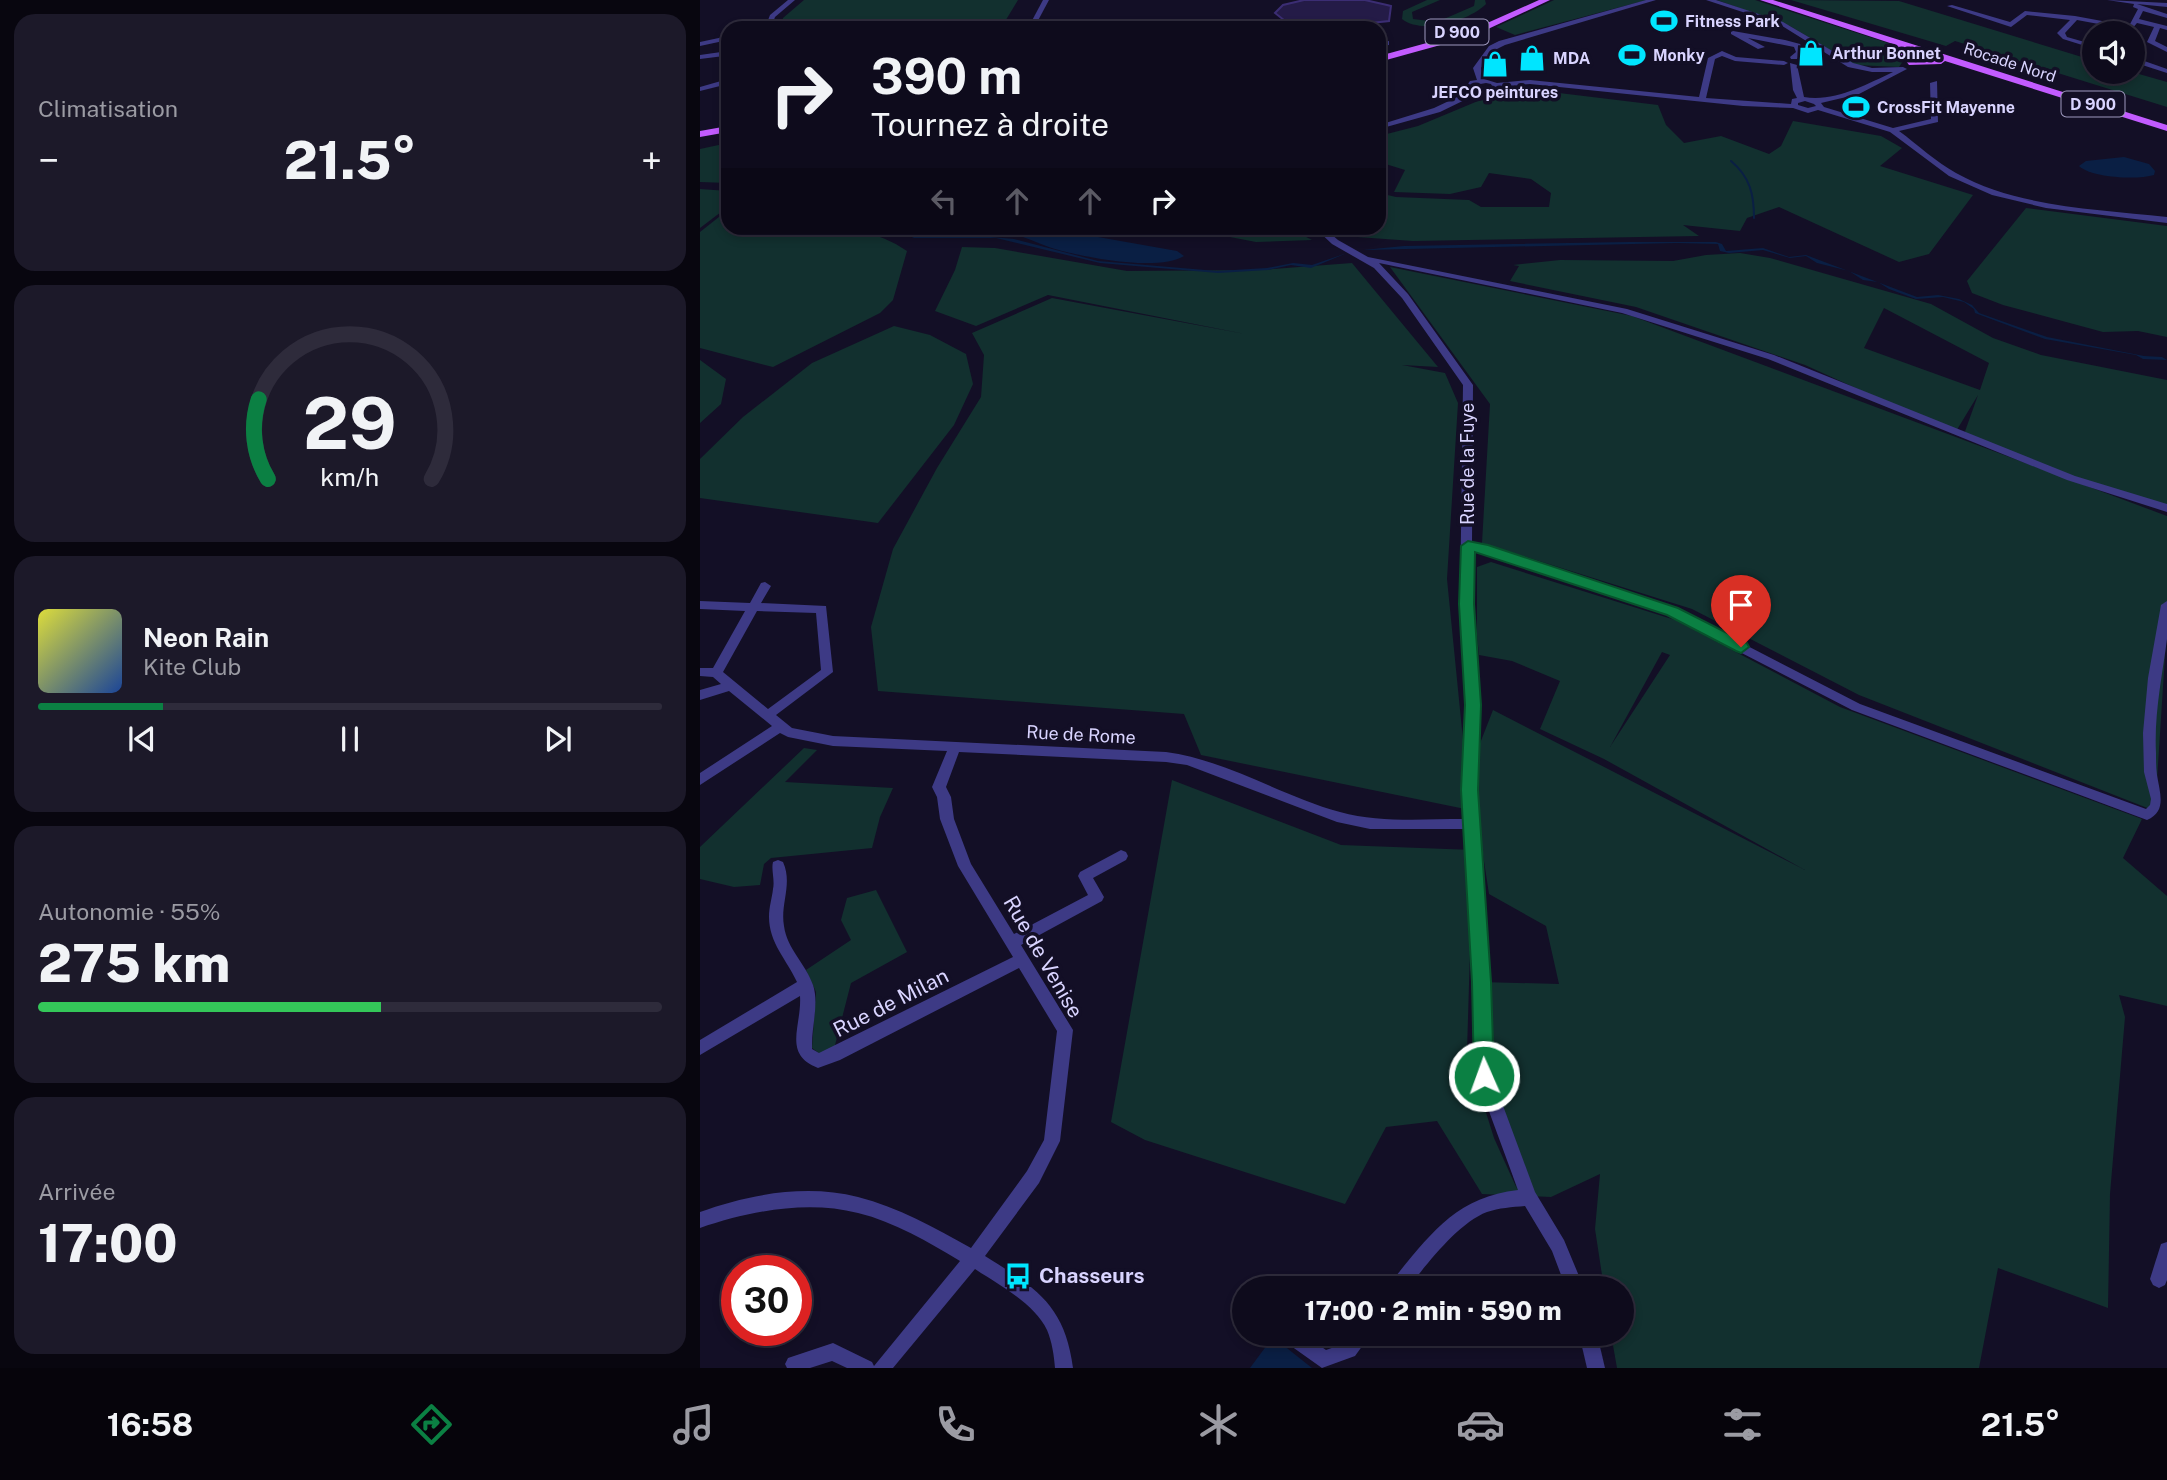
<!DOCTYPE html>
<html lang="fr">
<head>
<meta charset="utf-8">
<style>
  body { margin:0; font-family:"Public Sans",sans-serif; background:#1c1929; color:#f1f3f6; height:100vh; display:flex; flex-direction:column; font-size:26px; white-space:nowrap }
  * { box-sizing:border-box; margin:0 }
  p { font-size:23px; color:#9b9ba3 }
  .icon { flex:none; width:38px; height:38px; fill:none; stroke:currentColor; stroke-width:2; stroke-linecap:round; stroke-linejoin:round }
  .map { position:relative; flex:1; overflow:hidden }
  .details { display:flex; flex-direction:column; gap:14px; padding:14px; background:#08060f; width:700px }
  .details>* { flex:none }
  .hud { position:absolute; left:21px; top:21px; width:665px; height:214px; border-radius:21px; box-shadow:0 4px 10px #0003,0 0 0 2px #2e2b3b; background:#0e0b1c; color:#f1f3f6; overflow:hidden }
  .tools { position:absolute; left:1382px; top:21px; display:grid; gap:14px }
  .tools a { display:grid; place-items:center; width:63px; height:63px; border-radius:50%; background:#0e0b1c; box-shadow:0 4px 10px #0003,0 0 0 2px #2e2b3b; font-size:35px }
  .speed { position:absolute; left:21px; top:1255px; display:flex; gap:14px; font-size:35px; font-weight:700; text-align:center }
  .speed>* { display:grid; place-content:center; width:91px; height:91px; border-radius:50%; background:#0e0b1c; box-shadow:0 4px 10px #0003,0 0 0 2px #2e2b3b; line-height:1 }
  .speed .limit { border:10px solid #d22; background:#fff; color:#111 }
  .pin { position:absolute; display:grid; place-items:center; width:60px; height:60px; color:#fff; margin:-72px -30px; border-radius:50% 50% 50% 0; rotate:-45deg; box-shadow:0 0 7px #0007 }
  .pin .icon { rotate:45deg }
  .me { position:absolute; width:77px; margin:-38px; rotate:358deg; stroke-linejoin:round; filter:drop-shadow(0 0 5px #0008) }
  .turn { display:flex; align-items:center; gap:24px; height:147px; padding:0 35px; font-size:32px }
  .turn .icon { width:91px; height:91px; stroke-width:2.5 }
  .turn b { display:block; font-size:49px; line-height:60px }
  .lanes { display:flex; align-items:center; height:66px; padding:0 35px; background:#0003; justify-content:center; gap:35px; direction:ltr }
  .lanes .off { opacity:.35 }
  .big { font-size:52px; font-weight:800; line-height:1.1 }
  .details .card { flex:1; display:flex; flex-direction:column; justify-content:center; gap:10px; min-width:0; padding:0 24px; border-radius:21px; background:#1c1929 }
  .details .dial { align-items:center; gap:0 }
  .dial svg { height:182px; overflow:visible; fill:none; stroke:#2e2b3b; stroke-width:7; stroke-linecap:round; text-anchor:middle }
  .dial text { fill:#f1f3f6; stroke:none }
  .song { display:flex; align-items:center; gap:21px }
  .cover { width:84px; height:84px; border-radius:10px; background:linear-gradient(135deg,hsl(60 70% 55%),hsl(220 70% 35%)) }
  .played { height:7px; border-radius:4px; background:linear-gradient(90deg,#0b8043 20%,#2e2b3b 20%) }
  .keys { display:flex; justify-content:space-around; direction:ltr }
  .heat { display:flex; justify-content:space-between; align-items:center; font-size:38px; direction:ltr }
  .charge { height:10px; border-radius:5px; background:linear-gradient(90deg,#34c759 55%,#2e2b3b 0) }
  .trip { position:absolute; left:532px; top:1276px; width:402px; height:70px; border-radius:35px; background:#0e0b1c; box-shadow:0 4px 10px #0003,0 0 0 2px #2e2b3b; font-weight:800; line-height:70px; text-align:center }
  .dock { display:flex; height:112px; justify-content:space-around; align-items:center; background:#06040b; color:#9b9ba3 }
  .dock .icon { width:49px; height:49px }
  .dock .on { color:#0b8043 }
  .dock b { font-size:32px; color:#f1f3f6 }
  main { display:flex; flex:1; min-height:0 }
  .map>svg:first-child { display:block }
  .green { fill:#12302f; fill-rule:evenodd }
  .water { fill:#0a1f44 }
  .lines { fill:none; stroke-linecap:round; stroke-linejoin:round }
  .stream { stroke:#0a1f44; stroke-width:2 }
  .building { fill:#241b47; stroke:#3b2d73; stroke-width:2 }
  .minor { fill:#3d3a85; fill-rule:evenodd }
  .major { fill:#c25bff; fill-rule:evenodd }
  .route { fill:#0b8043; stroke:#07532c; stroke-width:2 }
  .labels { text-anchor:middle; stroke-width:7; stroke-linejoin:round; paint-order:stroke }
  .far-poi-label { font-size:16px; font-weight:bold; fill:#d9d4ff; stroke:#130f26; text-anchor:start }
  .shield { fill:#130f26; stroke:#9e99be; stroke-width:2 }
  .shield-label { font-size:16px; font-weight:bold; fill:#d9d4ff }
  .far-street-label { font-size:16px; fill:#d9d4ff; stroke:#130f26 }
  .street-label { font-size:18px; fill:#d9d4ff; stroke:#130f26 }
  .near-street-label { font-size:21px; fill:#d9d4ff; stroke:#130f26 }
  .near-poi-label { font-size:21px; font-weight:bold; fill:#d9d4ff; stroke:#130f26; text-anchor:start }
</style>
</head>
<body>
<main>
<section class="details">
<div class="card"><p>Climatisation</p>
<div class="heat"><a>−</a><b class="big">21.5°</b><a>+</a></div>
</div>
<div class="card dial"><svg viewBox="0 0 100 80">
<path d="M14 69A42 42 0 1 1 86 69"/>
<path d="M14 69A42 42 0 0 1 10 34" stroke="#0b8043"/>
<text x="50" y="56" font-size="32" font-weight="700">29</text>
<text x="50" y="72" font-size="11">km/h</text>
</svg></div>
<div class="card">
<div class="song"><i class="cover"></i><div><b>Neon Rain</b><p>Kite Club</p></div></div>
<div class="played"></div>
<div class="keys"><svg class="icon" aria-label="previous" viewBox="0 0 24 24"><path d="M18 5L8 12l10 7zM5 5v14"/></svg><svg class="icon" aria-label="pause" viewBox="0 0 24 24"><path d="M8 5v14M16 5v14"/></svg><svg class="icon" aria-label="next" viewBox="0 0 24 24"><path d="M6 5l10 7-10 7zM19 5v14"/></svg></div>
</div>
<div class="card"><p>Autonomie · 55%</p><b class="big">275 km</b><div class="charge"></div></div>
<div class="card"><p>Arrivée</p><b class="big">17:00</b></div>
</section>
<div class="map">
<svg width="1467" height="1368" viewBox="0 0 1467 1368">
  <rect width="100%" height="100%" fill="#130f26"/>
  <!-- green -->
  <g class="green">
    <polygon points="104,0 318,0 301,28 82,28 83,18"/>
    <path d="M 727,0 L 740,0 L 712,12 L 713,19 L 737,22 L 774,6 L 775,0 L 785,0 L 786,4 C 769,21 722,35 702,19 L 703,11 Z"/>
    <polygon points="854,0 947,0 815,35 796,27"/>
    <polygon points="1017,0 1055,0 1188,43 1198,47 1206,57 1199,67 1155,65 1090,26"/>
    <polygon points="1091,0 1199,1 1395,61 1395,72 1432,72 1467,82 1467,107 1255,41 1246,46"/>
    <polygon points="818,88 958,105 966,125 984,143 1021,136 1069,154 1081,146 1093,121 1181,136 1202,148 1180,166 1273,195 1229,254 1199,262 1079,207 1047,218 1040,231 983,225 999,236 713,241 657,237 627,228 679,228 679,193 696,197 769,200 781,207 849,207 851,193 831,179 789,173 781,187 750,194 694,192 705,170 679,162 679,136 718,126 778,101 800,98"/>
    <polygon points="28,143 28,183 0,182 0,149"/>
    <polygon points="0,189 28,191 28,214 21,208 21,212 0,228"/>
    <polygon points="1326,208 1467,226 1467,337 1438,331 1403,332 1303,305 1272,293 1267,281"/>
    <path d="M 24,213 L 28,217 L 28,228 L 39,228 L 43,231 L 41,228 C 95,227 161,218 207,251 L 193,300 L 180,313 L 73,367 L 0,348 L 0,232 Z"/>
    <polygon points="483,228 589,228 612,240 556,242"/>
    <polygon points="262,247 295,248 427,271 561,270 652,263 738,367 702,365 745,373 758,403 747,579 770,810 501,755 484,714 178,691 171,627 193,549 237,468 281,397 284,355 272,333 352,298 545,334 348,295 276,326 235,311 255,270"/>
    <path d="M 1040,253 L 1070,258 L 1231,304 L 1293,338 L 1341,355 L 1467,380 L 1467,508 L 1371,478 L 1263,437 L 1278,395 L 1255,433 L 1105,365 L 936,307 L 810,281 L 819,266 L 813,265 L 860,260 L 973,261 L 1006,255 ZM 1184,308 L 1289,363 L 1280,390 L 1164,348 Z"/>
    <polygon points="690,267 932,316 1467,516 1467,625 1455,811 1159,695 992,609 782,543 790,404"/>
    <polygon points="194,326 230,335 266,354 273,384 254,425 178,523 0,498 0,459 43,417 112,363"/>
    <polygon points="0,360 26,379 21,404 0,423"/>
    <path d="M 791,562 L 975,620 L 1140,707 L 1442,819 L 1423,858 L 1467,896 L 1467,1006 L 1419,995 L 1425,1017 L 1410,1194 L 1408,1308 L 1298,1268 L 1279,1368 L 917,1368 L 911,1334 L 922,1334 L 922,1288 L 904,1288 L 895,1229 L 900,1174 L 851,1197 L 782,1194 L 737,1121 L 686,1127 L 645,1204 L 445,1140 L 411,1122 L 472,780 L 641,845 L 773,850 L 767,1052 L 794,1138 L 817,1189 L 784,1076 L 781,982 L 859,984 L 846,926 L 789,894 L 770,769 L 793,710 L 1105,870 L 904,759 L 840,729 L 860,681 L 812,661 L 779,655 L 777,635 L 777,567 ZM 962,652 L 970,655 L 910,747 Z"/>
    <polygon points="104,748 117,750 85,782 193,788 180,817 172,848 71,858 64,864 60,885 34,887 0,879 0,847"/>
    <polygon points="176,890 207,952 151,983 134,1049 120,1054 112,1048 116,992 106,970 151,940 141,920 147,898"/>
  </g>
  <!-- water -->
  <g class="water">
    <path d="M 1424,157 L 1449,164 L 1455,171 L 1454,175 C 1437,180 1392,178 1379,166 L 1386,161 Z"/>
    <polygon points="192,228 215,236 257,234 314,239 398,261 517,271 567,268 593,263 612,265 647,253 611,268 591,265 568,270 518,273 400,263 296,238 214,238"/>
    <path d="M 322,228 L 369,228 L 398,237 L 477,251 L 484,256 C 458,272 383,257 355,249 C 342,245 331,239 319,236 Z"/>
    <polygon points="928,242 1016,242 1022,244 1026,251 1063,248 1089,257 1106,255 1217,297 1238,295 1259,299 1272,305 1279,313 1347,337 1444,356 1462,357 1467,360 1443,359 1436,355 1345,339 1275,313 1274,309 1264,302 1243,297 1216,299 1189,289 1178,282 1163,280 1149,271 1117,263 1106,256 1090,258 1063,250 1029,253 1020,251 1018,244 977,243 663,250 704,246"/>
    <polygon points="573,1337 612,1368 550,1368"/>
  </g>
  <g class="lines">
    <!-- stream -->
    <path class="stream" d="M 1031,161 C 1050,177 1054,194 1054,218"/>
  </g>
  <!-- building -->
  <polygon class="building" points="604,0 665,0 687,5 691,6 689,21 624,28 594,28 575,13 583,5"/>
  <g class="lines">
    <!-- minor -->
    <g class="minor">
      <polygon points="88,0 95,0 75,17 71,28 65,28 70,15"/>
      <polygon points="343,0 349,0 334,28 328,28"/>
      <path d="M 946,0 L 956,0 L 805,45 L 795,50 L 781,68 L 784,79 L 797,83 L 830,80 L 999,97 L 1008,58 L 1022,51 L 1036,57 L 1084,61 L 1088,63 L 1084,65 L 1035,61 L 1022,56 L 1015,59 L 1006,98 L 1091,104 L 1092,99 L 1097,98 L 1093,90 L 1090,63 L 1097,65 L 1104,97 C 1135,102 1165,85 1193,72 L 1172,72 L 1148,67 L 1079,24 L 1006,0 L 1016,0 L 1083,22 L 1153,63 L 1172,68 L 1203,67 L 1207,69 L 1159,94 L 1121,103 L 1124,107 L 1193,128 L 1231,119 L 1230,83 L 1237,81 L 1238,122 L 1199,131 C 1218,145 1236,162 1256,173 C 1319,208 1397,209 1467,217 L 1467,223 L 1346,208 L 1292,195 L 1249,176 L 1190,132 L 1118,110 L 1108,113 L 1093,108 L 1043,106 L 830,84 L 800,87 L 800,91 L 783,96 L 777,94 L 740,112 L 679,129 L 679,125 L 734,108 L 770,91 L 765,88 L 770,81 L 777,80 L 773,68 L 789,46 L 799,41 ZM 786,83 L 791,84 L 793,88 L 783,91 L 774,87 L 775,85 ZM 1105,101 L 1114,104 L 1116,106 L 1108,108 L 1098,105 L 1098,103 Z"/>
      <polygon points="1407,0 1467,3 1467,7 1437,4 1467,14 1467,18 1443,11 1439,19 1467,26 1467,30 1460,28 1455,41 1467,47 1467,52 1447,42 1454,27 1437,23 1431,30 1377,20 1365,33 1367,37 1395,45 1395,49 1363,39 1357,33 1370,20 1327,15 1311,27 1247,6 1252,5 1310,22 1325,11 1375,16 1429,26 1438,9 1433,7 1434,4"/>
      <polygon points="27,25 31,25 32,28 27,29"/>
      <polygon points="1033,31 1085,40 1100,44 1104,52 1097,59 1091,59 1090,57 1096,52 1094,47 1048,38 1065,47 1058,49 1031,34 1031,32"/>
      <polygon points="28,36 28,40 0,46 0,42"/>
      <polygon points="689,41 689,45 679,46 679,42"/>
      <polygon points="28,51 28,84 0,91 0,87 21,81 24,56 0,59 0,55"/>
      <polygon points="1433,57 1467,69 1467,73 1433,62"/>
      <path d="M 615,228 L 624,228 L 638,240 L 668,257 L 927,309 L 1074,355 L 1375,476 L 1467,504 L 1467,512 L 1367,480 L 1068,359 L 922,313 L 679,263 L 708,294 L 773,385 L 772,543 L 787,545 L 976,609 L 1160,704 L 1446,809 L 1450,805 L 1451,799 L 1444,772 L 1443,733 L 1448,678 L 1461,605 L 1467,601 C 1467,613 1467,627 1467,639 C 1462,677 1454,715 1456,753 C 1456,760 1456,768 1457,775 C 1460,794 1467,811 1447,820 L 1152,710 L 968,615 L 782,552 L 772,550 L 772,604 L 779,705 L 776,721 L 776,790 L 792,1076 L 835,1192 L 864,1240 L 884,1288 L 866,1288 L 852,1251 L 825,1206 C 812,1207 799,1208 787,1212 C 758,1223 727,1264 708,1288 L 688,1288 L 691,1282 C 729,1236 755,1197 818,1190 L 776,1076 L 764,829 L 670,829 L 637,822 L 487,765 L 466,762 L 259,752 L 246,787 L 251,797 L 254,819 L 271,864 L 314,934 L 388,895 L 378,876 L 380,872 L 421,850 L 426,852 L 428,856 L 426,860 L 393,878 L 404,897 L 402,901 L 321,945 L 373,1030 L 360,1141 L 339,1183 L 285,1256 C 335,1287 365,1305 373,1368 L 355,1368 C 354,1355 352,1342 347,1330 C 334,1303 299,1285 275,1269 L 193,1368 L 147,1368 L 132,1361 L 110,1368 L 87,1368 L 85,1364 L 88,1358 L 133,1343 L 172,1362 L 174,1366 L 260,1261 C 228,1242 195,1222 158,1213 C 107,1200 49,1211 0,1228 L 0,1212 C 49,1194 107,1184 158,1197 C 198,1207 235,1228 271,1248 L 327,1171 L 344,1140 L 357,1031 L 319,968 L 140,1060 L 118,1068 C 82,1054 102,1026 100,996 L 0,1055 L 0,1040 L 97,982 C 87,960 69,943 69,917 C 69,907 72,898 73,889 C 75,880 71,870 73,862 L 78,860 L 83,862 C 93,884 80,904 84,926 C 87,949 106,964 113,985 C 119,1003 112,1025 112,1044 L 112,1049 L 119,1053 L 313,957 L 258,866 L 240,819 L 237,797 L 232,787 L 247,751 L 133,746 L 88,737 L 80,733 L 0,785 L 0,773 L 72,726 L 29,691 L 0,700 L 0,690 L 21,684 L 13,677 L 0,676 L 0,668 L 13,668 L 45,611 L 0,609 L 0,601 L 50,603 L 61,583 L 65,582 L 71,586 L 61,603 L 126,606 L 133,672 L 76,715 L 92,728 L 133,736 L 466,752 C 527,760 581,796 640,812 C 680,823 723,819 764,819 L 764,721 L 767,705 L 760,604 L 763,385 L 702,298 L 674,268 L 632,244 ZM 57,611 L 116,613 L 121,670 L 68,709 L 23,672 Z"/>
      <polygon points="1467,1242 1467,1280 1465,1285 1459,1288 1453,1285 1450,1279 1461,1244"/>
      <polygon points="592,1334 603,1334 626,1350 643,1344 651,1334 671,1334 655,1356 622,1368 591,1346 588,1340"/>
      <polygon points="879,1334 897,1334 905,1368 887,1368"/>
    </g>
    <!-- major -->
    <g class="major">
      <polygon points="839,0 850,0 773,36 679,62 679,56 767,32"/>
      <path d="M 1060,0 L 1073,0 L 1467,125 L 1467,131 L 1245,61 L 1241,64 L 1209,65 L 1193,44 ZM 1206,48 L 1238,58 L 1216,60 Z"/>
      <polygon points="28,126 28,132 0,137 0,131"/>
    </g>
  </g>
  <!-- route -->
  <polygon class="route" points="768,541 788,545 978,608 1047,643 1049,647 1041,653 1036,651 967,615 775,552 774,604 781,705 778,790 791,982 794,1076 791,1083 784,1085 777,1083 774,1076 772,982 761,790 765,705 759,604 761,546"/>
  <!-- icons -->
  <defs>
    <g id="stadium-bare" transform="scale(2.1)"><path d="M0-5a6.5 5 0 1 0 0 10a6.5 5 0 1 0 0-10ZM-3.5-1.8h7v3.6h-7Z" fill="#00e5ff" stroke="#130f26" stroke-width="2.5" paint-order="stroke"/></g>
    <g id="shop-bare" transform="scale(2.1)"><path d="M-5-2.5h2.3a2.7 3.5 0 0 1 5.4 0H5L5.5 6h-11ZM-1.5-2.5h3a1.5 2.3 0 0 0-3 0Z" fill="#00e5ff" stroke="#130f26" stroke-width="2.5" paint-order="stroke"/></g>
    <g id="bus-bare" transform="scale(2.1)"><path d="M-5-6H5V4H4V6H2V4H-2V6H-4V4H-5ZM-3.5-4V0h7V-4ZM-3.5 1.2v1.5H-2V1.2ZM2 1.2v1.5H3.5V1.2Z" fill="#00e5ff" stroke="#130f26" stroke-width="2.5" paint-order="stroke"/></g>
  </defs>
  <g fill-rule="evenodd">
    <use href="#stadium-bare" x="964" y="21"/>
    <use href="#shop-bare" x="1111" y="53"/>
    <use href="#stadium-bare" x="932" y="55"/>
    <use href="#shop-bare" x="832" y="58"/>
    <use href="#shop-bare" x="795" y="64"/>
    <use href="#stadium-bare" x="1156" y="107"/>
    <use href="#bus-bare" x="318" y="1276"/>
  </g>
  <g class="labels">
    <!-- far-poi labels -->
    <g class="far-poi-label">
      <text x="985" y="27">Fitness Park</text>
      <text x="1132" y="59">Arthur Bonnet</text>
      <text x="953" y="61">Monky</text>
      <text x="853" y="64">MDA</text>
      <text x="795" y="98" text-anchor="middle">JEFCO peintures</text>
      <text x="1177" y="113">CrossFit Mayenne</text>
    </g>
    <!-- shield labels -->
    <g class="shield">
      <rect x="725.5" y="19.5" width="63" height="25" rx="5"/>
      <rect x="1361.5" y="91.5" width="63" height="25" rx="5"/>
    </g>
    <g class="shield-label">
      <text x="757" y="38">D 900</text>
      <text x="1393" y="110">D 900</text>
    </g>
    <!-- far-street labels -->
    <g class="far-street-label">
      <text transform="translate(1310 62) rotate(18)" y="6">Rocade Nord</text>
    </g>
    <!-- street labels -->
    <g class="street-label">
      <text transform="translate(768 464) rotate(-90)" y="6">Rue de la Fuye</text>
      <text transform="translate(381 735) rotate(3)" y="6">Rue de Rome</text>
    </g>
    <!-- near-street labels -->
    <g class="near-street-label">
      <text transform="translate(343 957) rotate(60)" y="7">Rue de Venise</text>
      <text transform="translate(191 1003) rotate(-27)" y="7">Rue de Milan</text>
    </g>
    <!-- near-poi labels -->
    <g class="near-poi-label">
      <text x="339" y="1283">Chasseurs</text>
    </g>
  </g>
</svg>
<div class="tools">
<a><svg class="icon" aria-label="sound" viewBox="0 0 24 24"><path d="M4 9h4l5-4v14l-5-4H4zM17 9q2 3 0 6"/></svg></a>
</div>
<div class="speed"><div class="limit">30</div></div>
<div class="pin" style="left:1041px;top:647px;background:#d93025"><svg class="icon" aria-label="arrive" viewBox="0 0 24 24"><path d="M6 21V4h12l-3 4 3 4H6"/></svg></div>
<svg class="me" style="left:784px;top:1076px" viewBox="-20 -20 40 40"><circle r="17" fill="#0b8043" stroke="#fff" stroke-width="3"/><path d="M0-11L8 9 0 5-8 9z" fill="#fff"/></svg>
<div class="trip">17:00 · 2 min · 590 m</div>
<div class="hud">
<div class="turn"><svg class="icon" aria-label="right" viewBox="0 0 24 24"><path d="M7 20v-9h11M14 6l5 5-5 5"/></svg><div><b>390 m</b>Tournez à droite</div></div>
<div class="lanes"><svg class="icon off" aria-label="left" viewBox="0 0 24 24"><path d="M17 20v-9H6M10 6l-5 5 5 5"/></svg><svg class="icon off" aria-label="ahead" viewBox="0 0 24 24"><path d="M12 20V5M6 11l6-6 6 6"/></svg><svg class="icon off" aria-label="ahead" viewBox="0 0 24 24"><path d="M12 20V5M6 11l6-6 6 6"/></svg><svg class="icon" aria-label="right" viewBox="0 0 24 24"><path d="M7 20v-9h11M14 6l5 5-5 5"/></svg></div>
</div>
</div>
</main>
<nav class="dock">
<b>16:58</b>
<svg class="icon on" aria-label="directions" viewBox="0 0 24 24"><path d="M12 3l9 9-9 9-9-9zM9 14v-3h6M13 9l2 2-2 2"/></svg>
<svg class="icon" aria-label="music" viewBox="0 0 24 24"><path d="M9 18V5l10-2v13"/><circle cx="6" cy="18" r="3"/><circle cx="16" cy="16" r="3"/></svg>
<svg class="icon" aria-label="phone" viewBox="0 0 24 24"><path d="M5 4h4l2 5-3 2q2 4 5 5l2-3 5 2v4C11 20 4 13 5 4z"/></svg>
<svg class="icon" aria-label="climate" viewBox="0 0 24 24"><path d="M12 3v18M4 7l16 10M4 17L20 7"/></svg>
<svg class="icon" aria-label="car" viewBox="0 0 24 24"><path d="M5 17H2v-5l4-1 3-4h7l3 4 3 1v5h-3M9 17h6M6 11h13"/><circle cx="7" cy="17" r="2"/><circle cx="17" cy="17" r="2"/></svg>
<svg class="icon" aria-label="filters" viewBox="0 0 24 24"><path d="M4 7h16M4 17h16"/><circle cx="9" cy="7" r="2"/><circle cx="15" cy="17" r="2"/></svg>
<b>21.5°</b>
</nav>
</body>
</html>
